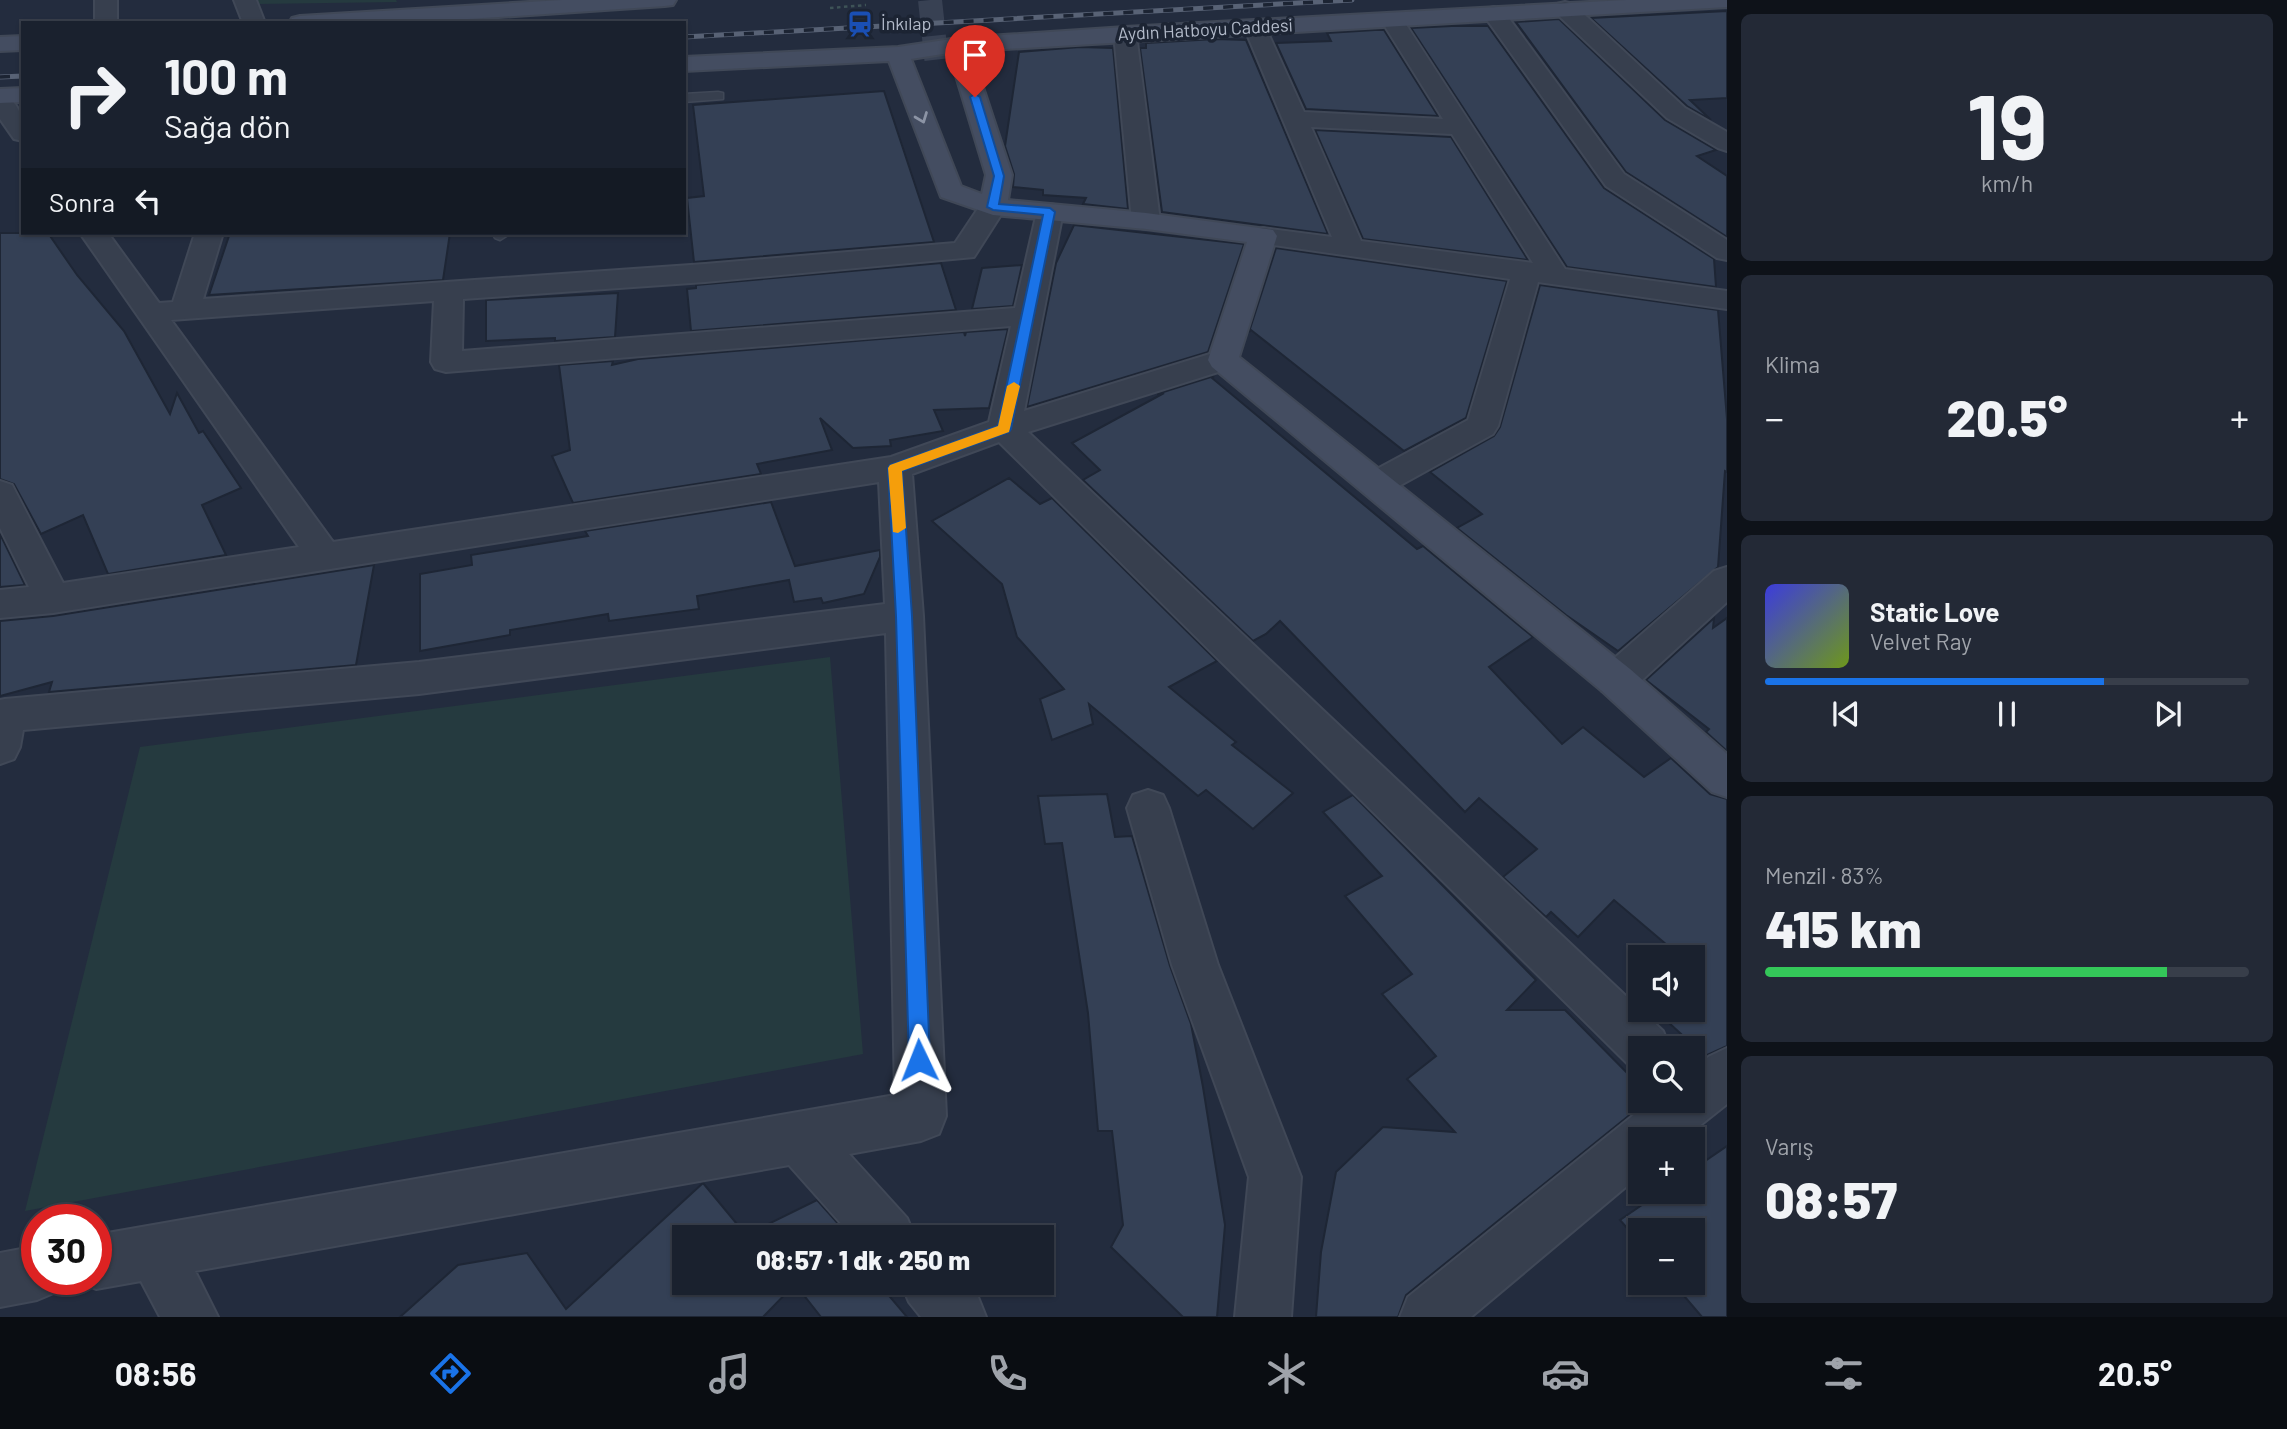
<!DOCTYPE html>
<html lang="tr">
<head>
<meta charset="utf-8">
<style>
  body { margin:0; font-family:Barlow,sans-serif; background:#232936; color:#f1f3f6; height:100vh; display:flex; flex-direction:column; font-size:26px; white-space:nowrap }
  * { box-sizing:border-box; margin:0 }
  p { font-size:23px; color:#9fa3aa }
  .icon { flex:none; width:38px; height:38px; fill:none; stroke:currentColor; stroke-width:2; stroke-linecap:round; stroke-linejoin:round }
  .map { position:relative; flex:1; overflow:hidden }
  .drawer { display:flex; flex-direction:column; gap:14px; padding:14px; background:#0e1219; width:560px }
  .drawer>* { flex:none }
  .guide { position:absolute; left:21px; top:21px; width:665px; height:214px; border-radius:0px; box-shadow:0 2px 5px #0004,0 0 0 2px #383e4a; background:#1a212e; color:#f1f3f6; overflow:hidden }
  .buttons { position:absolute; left:1628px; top:945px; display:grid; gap:14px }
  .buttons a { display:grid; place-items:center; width:77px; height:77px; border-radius:0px; background:#1a212e; box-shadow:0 2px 5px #0004,0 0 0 2px #383e4a; font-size:35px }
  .speed { position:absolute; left:21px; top:1204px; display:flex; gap:14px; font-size:35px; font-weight:700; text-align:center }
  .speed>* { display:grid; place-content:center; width:91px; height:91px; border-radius:50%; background:#1a212e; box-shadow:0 2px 5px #0004,0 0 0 2px #383e4a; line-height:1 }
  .speed .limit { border:10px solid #d22; background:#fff; color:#111 }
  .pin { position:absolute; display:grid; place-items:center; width:60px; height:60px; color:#fff; margin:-72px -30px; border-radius:50% 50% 50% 0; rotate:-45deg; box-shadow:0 0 7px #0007 }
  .pin .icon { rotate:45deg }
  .me { position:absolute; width:77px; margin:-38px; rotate:358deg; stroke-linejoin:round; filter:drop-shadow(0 0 5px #0008) }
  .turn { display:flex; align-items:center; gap:24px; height:147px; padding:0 28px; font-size:32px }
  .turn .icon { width:91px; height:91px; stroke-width:2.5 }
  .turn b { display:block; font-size:49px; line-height:60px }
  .then { display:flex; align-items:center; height:66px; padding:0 28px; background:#0003; gap:14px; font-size:26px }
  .big { font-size:52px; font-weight:800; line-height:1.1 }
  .drawer .widget { flex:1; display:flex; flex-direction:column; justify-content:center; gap:10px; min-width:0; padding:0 24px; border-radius:10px; background:#232936 }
  .drawer .dial { align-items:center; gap:0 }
  .dial b { font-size:91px; line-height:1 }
  .song { display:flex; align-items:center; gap:21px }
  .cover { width:84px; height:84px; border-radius:10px; background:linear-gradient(135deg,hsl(240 70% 55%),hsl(80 70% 35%)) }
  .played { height:7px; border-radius:4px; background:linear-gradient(90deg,#1a73e8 70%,#383e4a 70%) }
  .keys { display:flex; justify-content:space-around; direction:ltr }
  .heat { display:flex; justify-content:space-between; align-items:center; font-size:38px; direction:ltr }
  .charge { height:10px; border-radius:5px; background:linear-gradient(90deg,#34c759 83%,#383e4a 0) }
  .trip { position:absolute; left:672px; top:1225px; width:382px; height:70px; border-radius:0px; background:#1a212e; box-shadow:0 2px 5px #0004,0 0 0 2px #383e4a; font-weight:800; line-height:70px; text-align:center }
  .tabs { display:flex; height:112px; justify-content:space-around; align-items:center; background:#0a0d12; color:#9fa3aa }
  .tabs .icon { width:49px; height:49px }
  .tabs .current { color:#1a73e8 }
  .tabs b { font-size:32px; color:#f1f3f6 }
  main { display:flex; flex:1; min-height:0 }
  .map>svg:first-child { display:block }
  .green { fill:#253a3f }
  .building { fill:#344055; stroke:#1e2635; stroke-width:2 }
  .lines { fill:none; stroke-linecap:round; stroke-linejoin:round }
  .secondary-tunnel { stroke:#384153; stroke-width:24; stroke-dasharray:24 12; stroke-linecap:butt }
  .lane-casing { stroke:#404857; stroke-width:3 }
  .street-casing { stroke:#404857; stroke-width:4 }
  .secondary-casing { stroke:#404857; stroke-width:4 }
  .path { stroke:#3e5357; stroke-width:2.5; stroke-dasharray:3.5 3.5; stroke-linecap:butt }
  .lane { fill:#373f4e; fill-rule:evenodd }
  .street { fill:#373f4e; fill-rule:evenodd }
  .secondary { fill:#444d61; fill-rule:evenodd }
  .rail-casing { stroke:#586275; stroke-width:5 }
  .rail { stroke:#1c2433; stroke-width:3.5; stroke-dasharray:10; stroke-linecap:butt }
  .oneway { stroke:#8c94a5 }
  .route { fill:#1a73e8; stroke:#114b97; stroke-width:2 }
  .slow { fill:#f59e0b }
  .labels { text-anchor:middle; stroke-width:7; stroke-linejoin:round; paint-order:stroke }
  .far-poi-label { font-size:18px; fill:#b2bac9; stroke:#1c2433; text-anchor:start }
  .far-street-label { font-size:18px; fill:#b2bac9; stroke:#1c2433 }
</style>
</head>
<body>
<main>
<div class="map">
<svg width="1727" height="1317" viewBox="0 0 1727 1317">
  <rect width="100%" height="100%" fill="#232c3e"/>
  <!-- green -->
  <g class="green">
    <polygon points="256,0 396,0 397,2 258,4"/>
    <polygon points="830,657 863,1054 25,1211 140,747"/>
  </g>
  <!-- building -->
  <g class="building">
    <polygon points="1727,11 1727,98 1690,100 1711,120 1687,106 1591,18"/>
    <polygon points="1559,19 1665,120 1716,150 1697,156 1727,176 1727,237 1626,172 1516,22"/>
    <polygon points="1452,26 1488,26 1604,188 1714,259 1716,287 1567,267 1411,28"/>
    <polygon points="1375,30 1384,30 1438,116 1306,109 1276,43 1331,41 1327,33"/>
    <polygon points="1216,39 1246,40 1328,234 1162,212 1140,48 1146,48 1146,43"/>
    <polygon points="1080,47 1113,48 1128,209 1083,204 1086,198 1043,195 1043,190 1013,187 1014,174 1005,146 1019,52"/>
    <polygon points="884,91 934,242 694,262 687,198 704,196 693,105"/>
    <polygon points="1315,130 1451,137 1528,260 1363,239"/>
    <polygon points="1074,225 1244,244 1208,352 1027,407 1056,263"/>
    <polygon points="0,233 48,233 77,275 124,331 170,414 177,393 199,433 203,431 241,488 202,505 226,555 108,574 83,515 41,534 14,484 0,479"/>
    <polygon points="230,233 450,233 443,280 209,295"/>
    <polygon points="1276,248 1507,281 1466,418 1404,451 1251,330 1249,332"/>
    <polygon points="941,263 956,310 691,331 687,289 696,288 696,285"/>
    <polygon points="1022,265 1013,306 972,309 982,268"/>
    <polygon points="1540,285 1718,310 1727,419 1727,472 1725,471 1718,567 1618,651 1566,615 1457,528 1482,514 1430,472 1494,436 1500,427"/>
    <polygon points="618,293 615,337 555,341 555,338 486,341 486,300"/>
    <polygon points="1008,329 989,408 934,410 943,431 890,440 891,446 853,448 820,418 832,450 757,464 761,474 573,503 552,456 570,450 559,365 613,361 612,365 638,359 964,332 965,336 966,332"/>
    <polygon points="1214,376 1212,378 1417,549 1423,546 1533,637 1489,667 1562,744 1583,727 1644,777 1671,758 1710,794 1727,799 1727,1046 1705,1056 1655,1010 1692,1010 1692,957 1666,957 1674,951 1614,900 1578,937 1551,912 1546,917 1503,877 1537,849 1479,798 1465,812 1280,621 1266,634 1253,641 1083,480 1100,470 1072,443 1164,393 1157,394"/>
    <polygon points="1009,478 1040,504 1052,498 1217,661 1169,687 1236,742 1232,745 1293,793 1253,829 1206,790 1198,796 1089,704 1093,724 1052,740 1040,699 1064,689 1017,637 1002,584 932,521"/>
    <polygon points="771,502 795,566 880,550 880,557 864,594 823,603 821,598 794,602 789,580 697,596 699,609 609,621 608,614 510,630 510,635 420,651 420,574 472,565 471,555 588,536 585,531"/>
    <polygon points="0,534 25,585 0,587"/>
    <polygon points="374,565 356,665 49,692 52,682 0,696 0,621 53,616"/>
    <polygon points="1714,618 1713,628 1727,618 1727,751 1706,732 1709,729 1646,680"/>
    <polygon points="1107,794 1115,837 1132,836 1170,966 1191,1024 1203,1087 1225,1225 1217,1317 1183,1317 1111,1247 1123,1225 1112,1131 1098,1131 1088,1013 1062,843 1045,844 1038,796"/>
    <polygon points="1353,795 1536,980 1507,1010 1565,1010 1640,1086 1640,1101 1647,1101 1406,1295 1398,1317 1316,1317 1321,1252 1336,1172 1383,1127 1455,1132 1407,1079 1436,1056 1382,994 1412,974 1345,896 1382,876 1323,812"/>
    <polygon points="1727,1146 1727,1317 1702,1317 1673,1283 1692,1283 1692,1230 1640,1230 1640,1243 1620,1220 1661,1192 1692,1192 1692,1170"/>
    <polygon points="703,1183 746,1235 817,1200 850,1237 684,1237 684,1283 882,1283 880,1285 907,1317 821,1317 795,1284 763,1317 400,1317 458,1265 527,1253 566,1309"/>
  </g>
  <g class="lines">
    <!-- secondary-tunnel -->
    <polyline class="secondary-tunnel" points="930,0 937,65"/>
    <!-- lane casing -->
    <g class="lane-casing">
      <g id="lane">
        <polygon points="718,92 723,93 723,99 684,102 684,94"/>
        <polygon points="492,233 507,233 508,235 500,240 495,238"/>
      </g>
    </g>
    <!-- street casing -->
    <g class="street-casing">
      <g id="street">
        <rect x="95" y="0" width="22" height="23"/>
        <polygon points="234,0 256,0 265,23 243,23"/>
        <polygon points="1565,2 1573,4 1685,108 1727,132 1727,151 1718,148 1667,118 1557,14 1554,9 1557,4"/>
        <polygon points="1494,7 1502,9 1624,174 1727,240 1727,260 1717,258 1606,186 1483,14 1486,9"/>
        <path d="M 1392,13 L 1400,15 L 1403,20 L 1565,269 L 1727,291 L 1727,309 L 1538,282 L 1498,426 L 1493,434 L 1388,492 L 1376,496 L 1364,492 L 1359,484 L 1364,476 L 1468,420 L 1510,279 L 1253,242 L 1249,236 L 1253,230 L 1263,228 L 1332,237 L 1244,27 L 1247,22 L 1263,22 L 1304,112 L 1443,119 L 1381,20 L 1384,15 ZM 1311,127 L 1452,134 L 1533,263 L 1361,241 Z"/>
        <polygon points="1125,27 1133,29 1136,34 1160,221 1156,227 1146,229 1136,227 1132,221 1114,34 1117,29"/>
        <path d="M 0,95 C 22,100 23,123 23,141 L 14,139 L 0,119 Z"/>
        <path d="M 993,199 L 1003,201 L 1006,207 L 974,257 L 705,282 L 463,299 L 462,351 L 1015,308 L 1037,212 L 1040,206 L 1050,204 L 1060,206 L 1063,212 L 1024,411 L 1223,350 L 1234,353 L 1238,360 L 1234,367 L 1028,432 L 1663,1031 L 1670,1048 L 1640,1048 L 1640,1070 L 1629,1065 L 999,442 L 912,474 L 923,616 L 946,1116 L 939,1134 L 921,1141 L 849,1154 L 907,1218 L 915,1237 L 853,1237 L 789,1165 L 195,1271 L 218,1317 L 160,1317 L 141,1281 L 96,1289 L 77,1281 L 96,1279 L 96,1235 L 895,1095 L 886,633 L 419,694 L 23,730 L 20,747 L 14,759 L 0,764 L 0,700 L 5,699 L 419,662 L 885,604 L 879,482 L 53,613 L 0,618 L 0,590 L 29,587 L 0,528 L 0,481 L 12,485 L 63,583 L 299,547 L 80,233 L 108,233 L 159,303 L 173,302 L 195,233 L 223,233 L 203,299 L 705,264 L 955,243 L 983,201 ZM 434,301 L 431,362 L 435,369 L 446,372 L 1011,326 L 989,422 L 891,457 L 333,542 L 171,320 Z"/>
        <polygon points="1727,567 1727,602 1630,691 1616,696 1602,691 1596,680 1602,669 1714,571"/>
        <polygon points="1148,790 1163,795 1169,808 1218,965 1301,1177 1291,1317 1235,1317 1249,1177 1172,965 1127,808 1133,795"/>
        <polygon points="1727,1048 1727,1104 1683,1139 1640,1139 1640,1175 1471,1317 1400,1317 1408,1297 1651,1101 1692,1101 1692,1068 1710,1056"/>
        <polygon points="37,1246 37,1279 62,1279 56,1292 37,1300 0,1307 0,1253"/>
        <polygon points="901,1283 964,1283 978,1297 986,1317 921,1317 909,1302"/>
      </g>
    </g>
    <!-- secondary casing -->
    <g class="secondary-casing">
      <g id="secondary">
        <polygon points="562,0 676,0 673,5 665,6 408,23 289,23 292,18 300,16"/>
        <path d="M 1626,0 L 1727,0 L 1727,7 L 971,51 L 1012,175 L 1008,200 L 1146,213 L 1273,230 L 1277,236 L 1239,357 L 1630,669 L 1727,754 L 1727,797 L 1712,792 L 1602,691 L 1212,367 L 1208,360 L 1247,242 L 1146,229 L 993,215 L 941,197 L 889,61 L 684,71 L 684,57 L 898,47 L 958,38 L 1125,27 ZM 949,53 L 986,175 L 982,194 L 961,186 L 911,59 Z"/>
        <polygon points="23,36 23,50 0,51 0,37"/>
        <polygon points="23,88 23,102 0,103 0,89"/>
      </g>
    </g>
    <!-- path -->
    <polyline class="path" points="830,8 866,5"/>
    <!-- lane -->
    <use href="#lane" class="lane"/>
    <!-- street -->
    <use href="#street" class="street"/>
    <!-- secondary -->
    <use href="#secondary" class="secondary"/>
    <!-- rail casing -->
    <g class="rail-casing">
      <g id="rail">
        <polyline points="684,37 1352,0"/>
        <polyline points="0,77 23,76"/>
      </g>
    </g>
    <!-- rail -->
    <use href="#rail" class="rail"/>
  </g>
  <!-- one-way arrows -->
  <defs><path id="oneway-chevron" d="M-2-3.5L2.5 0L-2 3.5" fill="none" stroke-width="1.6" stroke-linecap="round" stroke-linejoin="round" transform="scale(1.75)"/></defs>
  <use class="oneway" href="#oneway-chevron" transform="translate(922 118) rotate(69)"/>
  <!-- route -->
  <polygon class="route" points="975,94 980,97 1004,176 999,204 1050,208 1055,212 1011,429 1009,432 902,471 912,616 930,1060 927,1067 919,1070 912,1067 909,1060 896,616 888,468 890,465 998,426 1043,215 993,210 987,207 994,176 970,97"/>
  <!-- slow -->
  <polygon class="slow" points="1014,382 1020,386 1009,432 902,471 906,528 898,533 893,532 888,468 890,465 998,426 1007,386"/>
  <!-- icons -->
  <defs>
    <g id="station-bare" transform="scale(2.1)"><path d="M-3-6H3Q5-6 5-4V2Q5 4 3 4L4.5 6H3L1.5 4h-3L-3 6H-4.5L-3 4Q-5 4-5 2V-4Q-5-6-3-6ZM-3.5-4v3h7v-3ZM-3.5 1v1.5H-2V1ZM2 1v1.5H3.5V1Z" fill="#1a4fb4" stroke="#1c2433" stroke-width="2.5" paint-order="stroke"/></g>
  </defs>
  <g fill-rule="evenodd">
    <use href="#station-bare" x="860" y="24"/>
  </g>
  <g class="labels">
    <!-- far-poi labels -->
    <g class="far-poi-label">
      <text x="881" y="30">İnkılap</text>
    </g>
    <!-- far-street labels -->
    <g class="far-street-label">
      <text transform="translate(1205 30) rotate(-3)" y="6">Aydın Hatboyu Caddesi</text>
    </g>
  </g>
</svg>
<div class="buttons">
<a><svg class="icon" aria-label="sound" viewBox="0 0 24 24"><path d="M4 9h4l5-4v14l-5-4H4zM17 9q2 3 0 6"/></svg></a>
<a><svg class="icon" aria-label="search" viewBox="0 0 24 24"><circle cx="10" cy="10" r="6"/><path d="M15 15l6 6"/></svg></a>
<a>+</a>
<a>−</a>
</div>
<div class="speed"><div class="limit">30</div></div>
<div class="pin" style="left:975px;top:97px;background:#d93025"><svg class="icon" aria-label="arrive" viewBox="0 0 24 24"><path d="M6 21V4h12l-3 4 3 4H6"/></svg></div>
<svg class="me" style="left:919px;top:1060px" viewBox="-20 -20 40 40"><path d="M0-17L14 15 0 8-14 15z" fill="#1a73e8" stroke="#fff" stroke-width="4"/></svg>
<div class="trip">08:57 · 1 dk · 250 m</div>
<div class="guide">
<div class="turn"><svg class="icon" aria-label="right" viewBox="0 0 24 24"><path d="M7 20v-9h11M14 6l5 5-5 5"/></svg><div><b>100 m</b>Sağa dön</div></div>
<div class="then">Sonra<svg class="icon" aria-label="left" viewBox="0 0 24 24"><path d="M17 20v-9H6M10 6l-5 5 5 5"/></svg></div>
</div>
</div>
<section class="drawer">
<div class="widget dial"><b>19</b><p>km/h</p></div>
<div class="widget"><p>Klima</p>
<div class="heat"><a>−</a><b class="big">20.5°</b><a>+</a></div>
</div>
<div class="widget">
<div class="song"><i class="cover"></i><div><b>Static Love</b><p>Velvet Ray</p></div></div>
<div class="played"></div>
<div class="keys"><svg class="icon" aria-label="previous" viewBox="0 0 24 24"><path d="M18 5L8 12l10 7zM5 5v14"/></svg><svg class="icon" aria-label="pause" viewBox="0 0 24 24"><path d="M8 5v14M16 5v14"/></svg><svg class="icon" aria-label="next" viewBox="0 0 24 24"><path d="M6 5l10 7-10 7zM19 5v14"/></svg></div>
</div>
<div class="widget"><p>Menzil · 83%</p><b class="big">415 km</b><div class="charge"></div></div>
<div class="widget"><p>Varış</p><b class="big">08:57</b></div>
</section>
</main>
<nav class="tabs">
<b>08:56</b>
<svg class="icon current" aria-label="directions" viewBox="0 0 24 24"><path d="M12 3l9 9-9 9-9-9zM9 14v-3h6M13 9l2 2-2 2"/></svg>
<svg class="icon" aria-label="music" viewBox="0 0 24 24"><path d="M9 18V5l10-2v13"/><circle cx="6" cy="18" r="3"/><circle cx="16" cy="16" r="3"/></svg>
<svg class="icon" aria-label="phone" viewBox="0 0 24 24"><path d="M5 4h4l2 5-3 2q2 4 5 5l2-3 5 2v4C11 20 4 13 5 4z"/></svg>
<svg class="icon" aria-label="climate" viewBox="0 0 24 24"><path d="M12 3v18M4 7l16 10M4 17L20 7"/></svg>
<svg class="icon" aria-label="car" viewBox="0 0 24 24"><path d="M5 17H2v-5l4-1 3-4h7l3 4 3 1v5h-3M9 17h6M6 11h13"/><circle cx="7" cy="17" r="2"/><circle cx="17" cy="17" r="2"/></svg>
<svg class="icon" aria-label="filters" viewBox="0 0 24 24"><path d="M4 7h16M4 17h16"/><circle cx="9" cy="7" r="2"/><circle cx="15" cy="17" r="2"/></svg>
<b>20.5°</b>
</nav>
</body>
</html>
